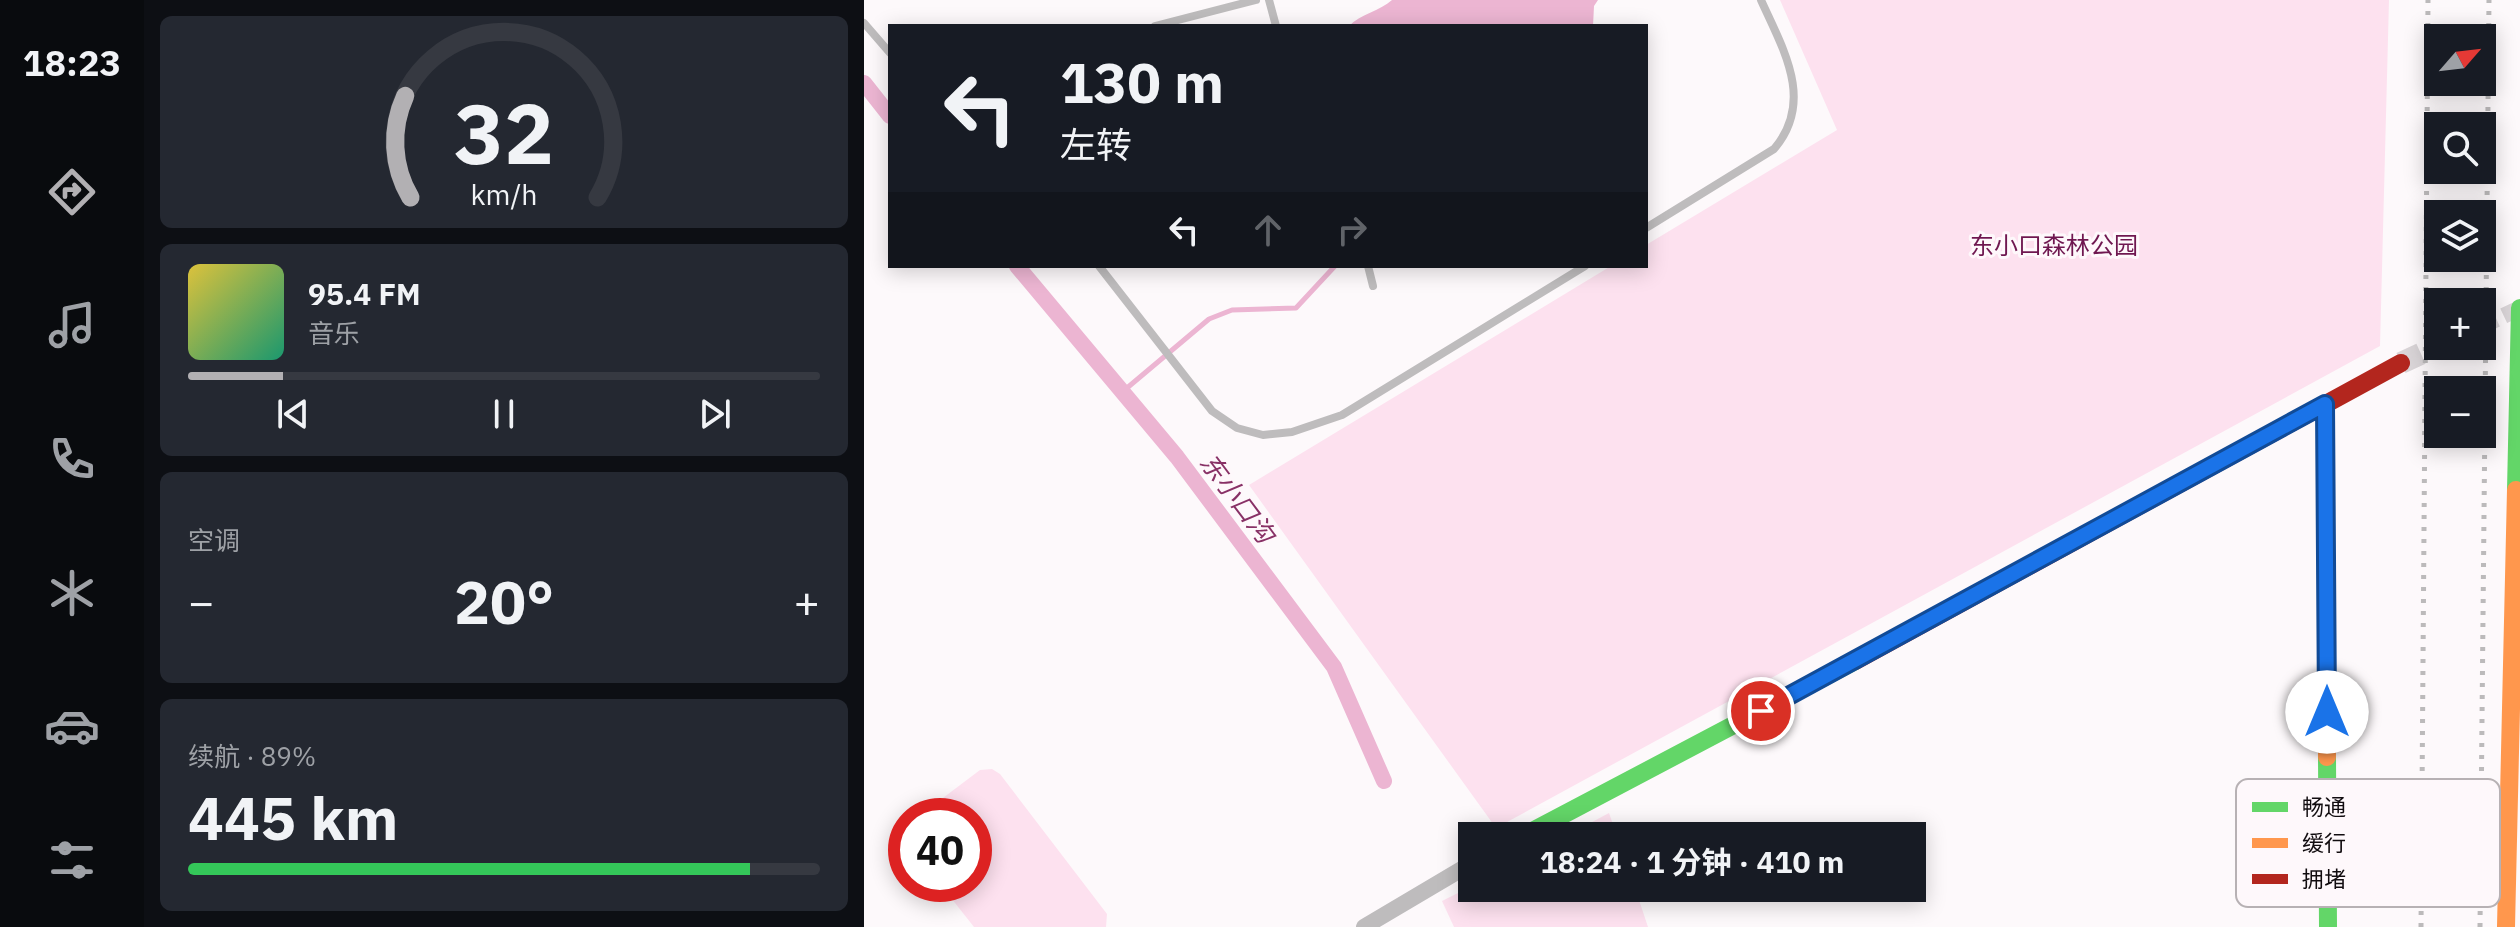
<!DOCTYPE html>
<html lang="zh">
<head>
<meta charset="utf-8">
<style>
  body { margin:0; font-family:"IBM Plex Sans","Noto Sans SC",sans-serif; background:#242831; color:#f1f3f6; height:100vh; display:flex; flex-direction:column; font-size:30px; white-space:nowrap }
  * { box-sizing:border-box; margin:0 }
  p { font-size:26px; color:#9ea1a6 }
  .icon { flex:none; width:44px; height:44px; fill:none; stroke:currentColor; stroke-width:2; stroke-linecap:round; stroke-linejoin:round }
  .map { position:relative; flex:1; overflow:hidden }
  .side { display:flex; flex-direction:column; gap:16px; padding:16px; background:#0d0f14; width:720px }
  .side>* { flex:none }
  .guide { position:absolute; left:24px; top:24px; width:760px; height:244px; border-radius:0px; box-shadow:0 4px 20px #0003; background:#171b24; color:#f1f3f6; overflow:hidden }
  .needle { width:52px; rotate:62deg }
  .buttons { position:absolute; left:1560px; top:24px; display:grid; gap:16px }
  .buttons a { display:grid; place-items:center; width:72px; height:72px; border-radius:0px; background:#171b24; box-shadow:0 4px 20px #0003; font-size:40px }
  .speed { position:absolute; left:24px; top:798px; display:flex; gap:16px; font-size:40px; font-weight:700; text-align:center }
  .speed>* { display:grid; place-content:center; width:104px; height:104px; border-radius:50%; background:#171b24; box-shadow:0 4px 20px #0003; line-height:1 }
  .speed .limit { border:12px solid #d22; background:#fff; color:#111 }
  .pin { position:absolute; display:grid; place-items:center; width:68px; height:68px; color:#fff; margin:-34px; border:4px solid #fff; border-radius:50%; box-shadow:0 2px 8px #0007 }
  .me { position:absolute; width:88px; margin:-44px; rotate:0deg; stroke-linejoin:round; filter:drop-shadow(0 0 6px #0008) }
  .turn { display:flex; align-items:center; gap:28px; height:168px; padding:0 40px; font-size:36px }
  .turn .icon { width:104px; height:104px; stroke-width:2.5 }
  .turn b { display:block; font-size:56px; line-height:68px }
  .lanes { display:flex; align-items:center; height:76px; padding:0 40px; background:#0003; justify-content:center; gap:40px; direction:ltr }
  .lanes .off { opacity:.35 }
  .big { font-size:60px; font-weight:700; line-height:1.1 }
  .side .card { flex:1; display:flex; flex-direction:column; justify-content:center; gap:12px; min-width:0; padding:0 28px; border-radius:12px; background:#242831 }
  .side .dial { align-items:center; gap:0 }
  .dial svg { height:208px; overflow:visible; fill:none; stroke:#363941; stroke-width:7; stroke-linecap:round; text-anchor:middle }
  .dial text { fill:#f1f3f6; stroke:none }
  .song { display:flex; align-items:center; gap:24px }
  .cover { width:96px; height:96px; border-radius:12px; background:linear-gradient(135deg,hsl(50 70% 55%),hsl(160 70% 35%)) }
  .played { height:8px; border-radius:4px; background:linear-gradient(90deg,#b2b0b3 15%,#363941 15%) }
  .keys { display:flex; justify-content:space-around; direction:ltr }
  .heat { display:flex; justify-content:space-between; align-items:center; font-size:44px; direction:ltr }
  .charge { height:12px; border-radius:6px; background:linear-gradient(90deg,#34c759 89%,#363941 0) }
  .trip { position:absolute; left:594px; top:822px; width:468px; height:80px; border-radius:0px; background:#171b24; box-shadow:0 4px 20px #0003; font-weight:700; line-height:80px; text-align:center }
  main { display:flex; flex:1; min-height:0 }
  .tabs { display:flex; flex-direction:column; width:144px; justify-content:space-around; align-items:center; background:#090b0e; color:#9ea1a6 }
  .tabs .icon { width:56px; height:56px }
  .tabs .selected { color:#b2b0b3 }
  .tabs b { font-size:36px; color:#f1f3f6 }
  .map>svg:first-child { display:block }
  .green { fill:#fde1ef }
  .water { fill:#ecb5d2 }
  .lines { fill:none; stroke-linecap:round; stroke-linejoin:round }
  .stream { stroke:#ecb5d2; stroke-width:5 }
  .canal { stroke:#ecb5d2; stroke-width:16 }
  .street-tunnel { stroke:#dad5d8; stroke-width:16; stroke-dasharray:16 8; stroke-linecap:butt }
  .secondary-tunnel { stroke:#dad5d8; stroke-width:22; stroke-dasharray:22 11; stroke-linecap:butt }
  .lane { stroke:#bebcbd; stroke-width:8 }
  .street { stroke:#bebcbd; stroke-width:16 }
  .fast { stroke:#63d668; stroke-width:18 }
  .slow { stroke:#ff974d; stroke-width:18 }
  .jam { stroke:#b3261e; stroke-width:18 }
  .rail { stroke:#bcbabb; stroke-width:5; stroke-dasharray:4 8; stroke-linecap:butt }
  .route-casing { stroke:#114b97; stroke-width:20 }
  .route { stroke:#1a73e8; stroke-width:14 }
  .labels { text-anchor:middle; stroke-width:6; stroke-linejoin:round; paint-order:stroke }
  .park-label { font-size:24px; fill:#6f1750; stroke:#fef8fb }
  .water-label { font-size:26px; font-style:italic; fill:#883166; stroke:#fef8fb }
  .key { fill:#fef8fb; stroke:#b7b1b4; stroke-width:2 }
  .key-label { font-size:22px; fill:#110c0f }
</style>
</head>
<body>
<main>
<nav class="tabs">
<b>18:23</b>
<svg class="icon selected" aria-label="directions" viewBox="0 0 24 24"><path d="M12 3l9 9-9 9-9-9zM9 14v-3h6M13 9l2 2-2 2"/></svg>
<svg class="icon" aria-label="music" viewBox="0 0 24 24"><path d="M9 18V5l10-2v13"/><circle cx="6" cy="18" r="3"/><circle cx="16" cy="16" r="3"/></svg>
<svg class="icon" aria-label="phone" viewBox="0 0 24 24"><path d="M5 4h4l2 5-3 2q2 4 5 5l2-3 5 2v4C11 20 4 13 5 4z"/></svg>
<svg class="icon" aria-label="climate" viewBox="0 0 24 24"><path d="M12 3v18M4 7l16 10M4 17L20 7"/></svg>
<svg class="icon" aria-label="car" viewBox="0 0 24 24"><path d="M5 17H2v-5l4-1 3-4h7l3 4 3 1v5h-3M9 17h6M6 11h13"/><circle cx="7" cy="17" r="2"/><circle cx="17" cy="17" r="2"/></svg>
<svg class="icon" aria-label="filters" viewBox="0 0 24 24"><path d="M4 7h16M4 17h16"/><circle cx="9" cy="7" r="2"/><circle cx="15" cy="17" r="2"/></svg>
</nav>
<section class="side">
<div class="card dial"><svg viewBox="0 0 100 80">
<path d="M14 69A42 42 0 1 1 86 69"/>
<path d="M14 69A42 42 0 0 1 12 30" stroke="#b2b0b3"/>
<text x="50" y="56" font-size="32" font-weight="700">32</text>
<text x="50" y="72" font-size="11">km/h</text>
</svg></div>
<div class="card">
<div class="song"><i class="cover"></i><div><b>95.4 FM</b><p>音乐</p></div></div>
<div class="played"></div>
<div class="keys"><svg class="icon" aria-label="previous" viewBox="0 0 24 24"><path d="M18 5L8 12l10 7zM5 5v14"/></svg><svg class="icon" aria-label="pause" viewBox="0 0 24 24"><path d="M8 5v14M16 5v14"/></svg><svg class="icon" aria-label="next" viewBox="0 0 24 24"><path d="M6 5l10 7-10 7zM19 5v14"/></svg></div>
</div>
<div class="card"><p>空调</p>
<div class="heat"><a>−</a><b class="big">20°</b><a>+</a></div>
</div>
<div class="card"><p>续航 · 89%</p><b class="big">445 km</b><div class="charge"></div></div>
</section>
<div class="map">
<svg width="1656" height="927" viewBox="0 0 1656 927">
  <rect width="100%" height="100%" fill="#fdf9fb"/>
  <!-- green -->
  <g class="green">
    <polygon points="916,0 1525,0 1516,346 632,828 385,485 747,266 782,266 782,245 973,130"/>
    <polygon points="128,769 136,774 243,914 242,927 110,927 76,884 110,884 110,816 55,816 116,770"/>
    <polygon points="745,813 753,836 702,836"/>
    <polygon points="608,886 771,888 784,927 590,927 578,901"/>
  </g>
  <!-- water -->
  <path class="water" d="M 528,0 L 734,0 L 730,6 L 729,26 L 485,26 C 496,14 516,11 528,0 Z"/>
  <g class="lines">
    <!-- stream -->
    <polyline class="stream" points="257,393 345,319 368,310 432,308 471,266"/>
    <!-- canal -->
    <g class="canal">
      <polyline points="0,83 26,116"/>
      <polyline points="153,266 313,457 470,667 520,781"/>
    </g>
    <!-- street-tunnel -->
    <polyline class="street-tunnel" points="1618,326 1654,309"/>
    <!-- secondary-tunnel -->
    <polyline class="secondary-tunnel" points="1537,363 1574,346"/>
    <!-- lane -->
    <g class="lane">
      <polyline points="405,0 412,26"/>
      <polyline points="0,23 26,53"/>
      <polyline points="291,26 392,0"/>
      <path d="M 782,228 L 910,149 C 951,101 919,49 897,0"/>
      <polyline points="235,266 348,411 373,428 399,435 428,432 478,415 721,266"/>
      <polyline points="504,266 509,286"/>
    </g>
    <!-- street -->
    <polyline class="street" points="500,927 608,863"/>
    <!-- fast -->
    <g class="fast">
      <polyline points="1652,490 1656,308"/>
      <polyline points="1463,757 1464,927"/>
      <polyline points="659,836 991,661"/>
    </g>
    <!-- slow -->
    <g class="slow">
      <polyline points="1461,404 1463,757"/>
      <polyline points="1642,927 1652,490"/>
    </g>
    <!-- jam -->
    <polyline class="jam" points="991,661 1537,363"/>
    <!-- rail -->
    <g class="rail">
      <polyline points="1557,927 1564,0"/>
      <polyline points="1616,927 1625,0"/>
    </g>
  </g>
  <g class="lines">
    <!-- route casing -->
    <g class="route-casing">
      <polyline id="route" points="897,711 1461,404 1463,712"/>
    </g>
    <!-- route -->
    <use href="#route" class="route"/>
  </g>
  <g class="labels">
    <!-- park labels -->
    <g class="park-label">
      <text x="1190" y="254">东小口森林公园</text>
    </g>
    <!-- water labels -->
    <g class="water-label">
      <text transform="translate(373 498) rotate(53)" y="9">东小口沟</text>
    </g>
  </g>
  <!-- legend -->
  <rect x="1372" y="779" width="264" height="128" rx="12" class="key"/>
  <rect x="1388" y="802" width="36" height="10" fill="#63d668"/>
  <rect x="1388" y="838" width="36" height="10" fill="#ff974d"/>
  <rect x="1388" y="874" width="36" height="10" fill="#b3261e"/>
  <g class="key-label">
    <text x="1438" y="815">畅通</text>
    <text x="1438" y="851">缓行</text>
    <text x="1438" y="887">拥堵</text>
  </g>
</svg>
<div class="buttons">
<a><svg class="needle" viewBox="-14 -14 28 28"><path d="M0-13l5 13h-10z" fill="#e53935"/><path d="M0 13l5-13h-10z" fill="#9ea1a6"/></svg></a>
<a><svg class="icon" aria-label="search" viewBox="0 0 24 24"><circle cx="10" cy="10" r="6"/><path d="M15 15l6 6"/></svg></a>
<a><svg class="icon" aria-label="layers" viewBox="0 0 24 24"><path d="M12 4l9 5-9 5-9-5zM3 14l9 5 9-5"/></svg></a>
<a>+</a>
<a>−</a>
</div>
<div class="speed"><div class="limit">40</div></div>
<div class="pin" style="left:897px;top:711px;background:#d93025"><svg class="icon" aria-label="arrive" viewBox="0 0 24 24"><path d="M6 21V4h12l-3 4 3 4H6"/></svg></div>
<svg class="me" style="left:1463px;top:712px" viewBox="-20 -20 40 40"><circle r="19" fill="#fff"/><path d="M0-13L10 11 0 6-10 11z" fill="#1a73e8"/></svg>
<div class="trip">18:24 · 1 分钟 · 410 m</div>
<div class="guide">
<div class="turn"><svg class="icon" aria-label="left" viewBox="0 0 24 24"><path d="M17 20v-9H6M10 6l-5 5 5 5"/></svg><div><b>130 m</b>左转</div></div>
<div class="lanes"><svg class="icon" aria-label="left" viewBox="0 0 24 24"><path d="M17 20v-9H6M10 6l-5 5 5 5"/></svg><svg class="icon off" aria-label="ahead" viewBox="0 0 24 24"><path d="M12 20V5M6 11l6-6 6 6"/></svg><svg class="icon off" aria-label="right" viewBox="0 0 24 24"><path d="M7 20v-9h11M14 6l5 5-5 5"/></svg></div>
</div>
</div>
</main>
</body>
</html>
